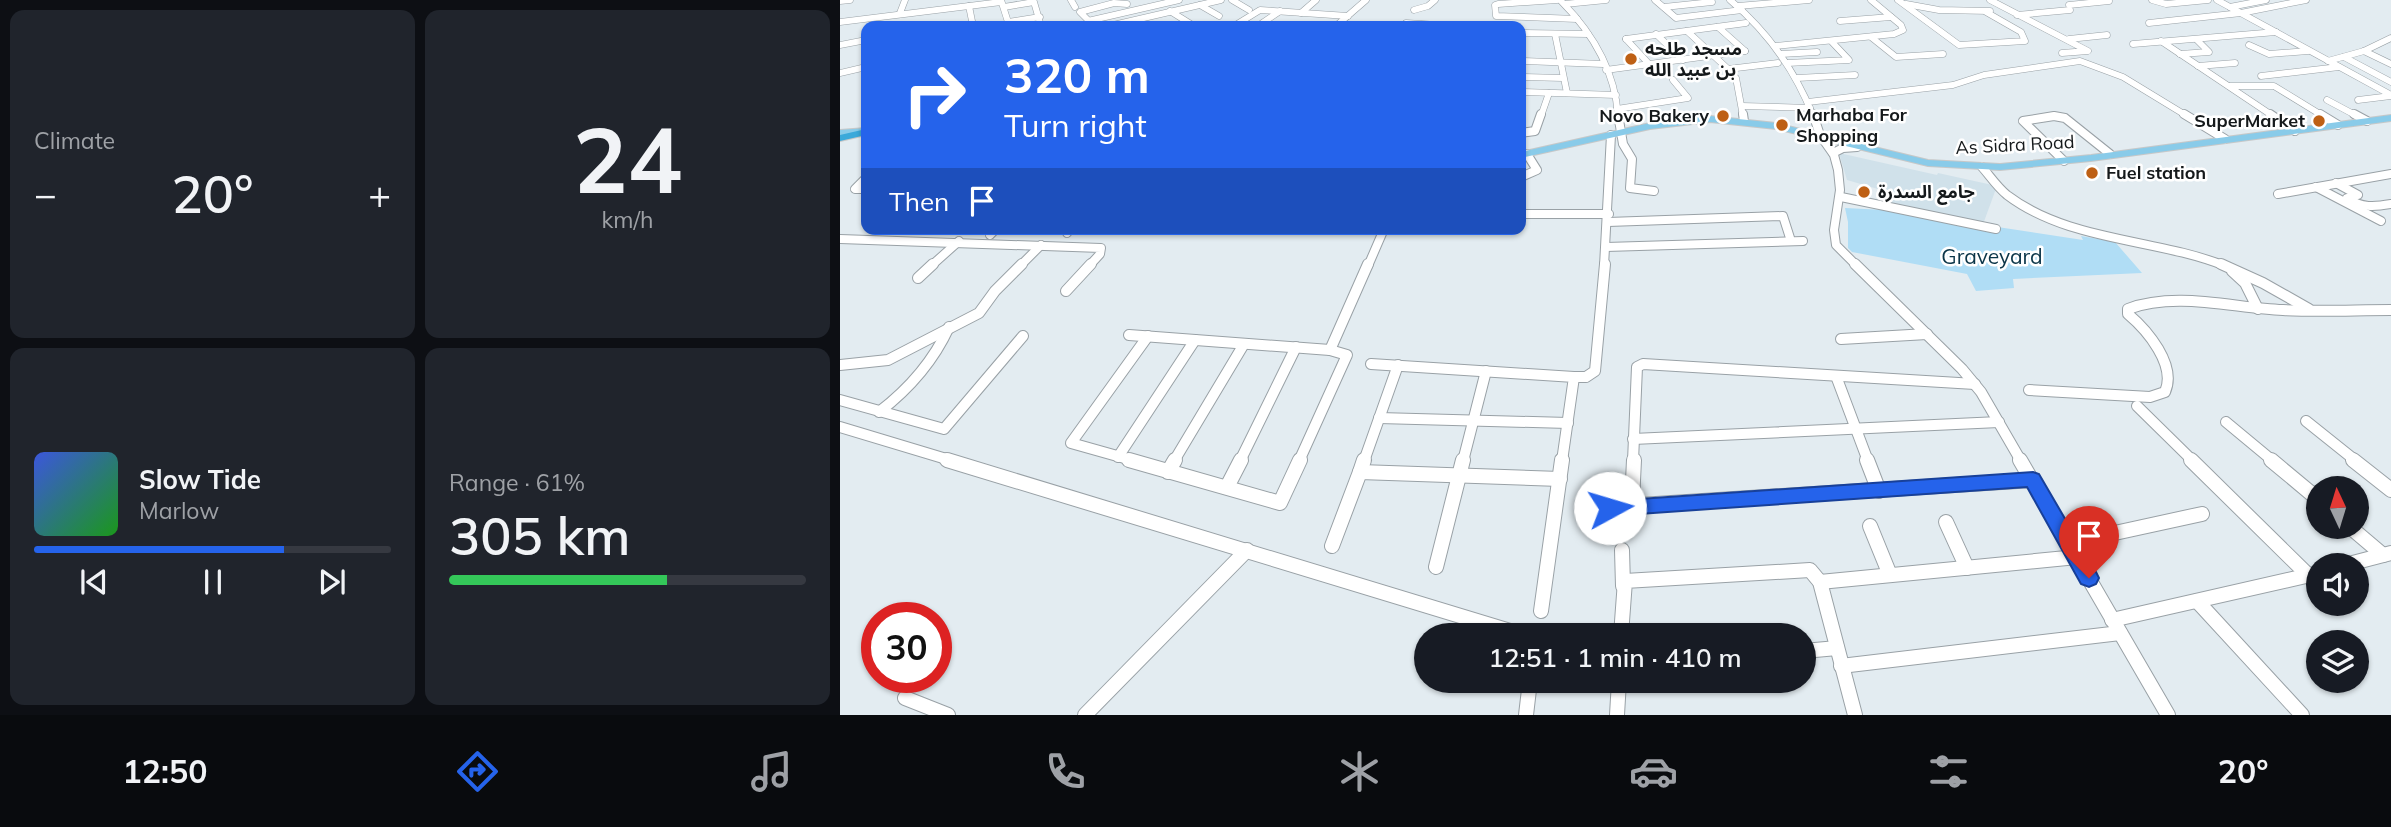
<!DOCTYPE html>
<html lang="en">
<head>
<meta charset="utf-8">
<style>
  body { margin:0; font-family:Mulish,"Noto Sans Arabic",sans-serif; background:#20242c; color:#f1f3f6; height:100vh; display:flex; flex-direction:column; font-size:26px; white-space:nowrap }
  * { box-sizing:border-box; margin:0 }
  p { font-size:23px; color:#9ea1a6 }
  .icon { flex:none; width:38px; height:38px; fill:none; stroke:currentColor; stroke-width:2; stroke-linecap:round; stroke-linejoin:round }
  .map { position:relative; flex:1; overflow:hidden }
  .details { display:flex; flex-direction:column; gap:10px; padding:10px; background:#0d0f14; width:840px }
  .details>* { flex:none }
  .hud { position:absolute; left:21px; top:21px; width:665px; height:214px; border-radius:14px; box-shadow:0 2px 5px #0004; background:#2563eb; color:#fff; overflow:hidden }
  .needle { width:46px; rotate:356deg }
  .tools { position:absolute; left:1466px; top:476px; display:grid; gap:14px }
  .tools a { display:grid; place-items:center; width:63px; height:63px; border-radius:50%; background:#171b24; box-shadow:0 2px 5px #0004; font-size:35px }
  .speed { position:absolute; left:21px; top:602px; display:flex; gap:14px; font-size:35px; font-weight:700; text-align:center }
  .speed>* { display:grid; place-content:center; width:91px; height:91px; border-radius:50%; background:#171b24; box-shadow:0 2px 5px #0004; line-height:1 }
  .speed .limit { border:10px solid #d22; background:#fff; color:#111 }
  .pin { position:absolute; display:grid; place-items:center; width:60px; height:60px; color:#fff; margin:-72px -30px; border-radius:50% 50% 50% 0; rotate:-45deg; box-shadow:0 0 7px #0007 }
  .pin .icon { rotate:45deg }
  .me { position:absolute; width:77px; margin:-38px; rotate:84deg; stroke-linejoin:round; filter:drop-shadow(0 0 5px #0008) }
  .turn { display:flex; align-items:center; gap:24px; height:147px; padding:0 28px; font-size:32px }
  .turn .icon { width:91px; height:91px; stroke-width:2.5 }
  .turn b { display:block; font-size:49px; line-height:60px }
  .then { display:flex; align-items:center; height:66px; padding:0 28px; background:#0003; gap:14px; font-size:26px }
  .big { font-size:52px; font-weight:600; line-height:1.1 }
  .details .widget { flex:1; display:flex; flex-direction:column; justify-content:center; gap:10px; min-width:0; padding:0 24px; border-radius:14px; background:#20242c }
  .details .dial { align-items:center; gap:0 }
  .dial b { font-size:91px; line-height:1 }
  .song { display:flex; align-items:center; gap:21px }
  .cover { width:84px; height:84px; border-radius:10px; background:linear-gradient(135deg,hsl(230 70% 55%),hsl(120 70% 35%)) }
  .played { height:7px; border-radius:4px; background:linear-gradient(90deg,#2563eb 70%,#363941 70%) }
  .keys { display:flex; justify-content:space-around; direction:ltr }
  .heat { display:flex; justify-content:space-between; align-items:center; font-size:38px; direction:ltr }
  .charge { height:10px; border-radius:5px; background:linear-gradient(90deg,#34c759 61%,#363941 0) }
  .details .tiles { flex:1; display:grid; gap:10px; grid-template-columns:repeat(2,1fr) }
  .trip { position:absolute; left:574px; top:623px; width:402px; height:70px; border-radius:35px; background:#171b24; box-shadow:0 2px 5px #0004; font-weight:600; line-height:70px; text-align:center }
  .dock { display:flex; height:112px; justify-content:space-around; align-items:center; background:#090b0e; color:#9ea1a6 }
  .dock .icon { width:49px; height:49px }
  .dock .current { color:#2563eb }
  .dock b { font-size:32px; color:#f1f3f6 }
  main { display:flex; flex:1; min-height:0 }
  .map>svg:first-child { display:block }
  .built { fill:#d0e1ea }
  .green { fill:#b0ddf5 }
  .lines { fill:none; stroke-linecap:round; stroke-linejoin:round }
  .minor-far3-casing { stroke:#99a1a6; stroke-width:7 }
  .minor-far2-casing { stroke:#99a1a6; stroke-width:10 }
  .minor-far1-casing { stroke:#99a1a6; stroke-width:12 }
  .minor-casing { stroke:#99a1a6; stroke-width:16 }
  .major-casing { stroke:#c7c8c8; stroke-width:2 }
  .highway-casing { stroke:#c7c8c8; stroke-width:2 }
  .minor-far3 { stroke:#fff; stroke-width:6 }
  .minor-far2 { stroke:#fff; stroke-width:8 }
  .minor-far1 { stroke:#fff; stroke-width:10 }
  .minor { stroke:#fff; stroke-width:14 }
  .major { fill:#89cbe9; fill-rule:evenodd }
  .highway { fill:#3ba9da; fill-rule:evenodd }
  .route { fill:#2563eb; stroke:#184099; stroke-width:2 }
  .poi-dot { fill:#be6015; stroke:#fff; stroke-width:2.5 }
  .labels { text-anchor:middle; stroke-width:5; stroke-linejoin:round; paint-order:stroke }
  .far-poi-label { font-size:18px; font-weight:bold; fill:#15191b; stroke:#fff; text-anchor:start }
  .far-street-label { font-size:18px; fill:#15191b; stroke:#fff }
  .park-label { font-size:21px; fill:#0a3548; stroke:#fff }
</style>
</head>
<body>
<main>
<section class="details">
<div class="tiles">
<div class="widget"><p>Climate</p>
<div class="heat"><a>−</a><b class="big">20°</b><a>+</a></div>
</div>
<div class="widget dial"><b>24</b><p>km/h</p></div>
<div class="widget">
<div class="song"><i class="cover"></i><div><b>Slow Tide</b><p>Marlow</p></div></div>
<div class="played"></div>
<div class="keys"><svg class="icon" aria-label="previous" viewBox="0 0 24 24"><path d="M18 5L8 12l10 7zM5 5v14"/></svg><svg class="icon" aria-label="pause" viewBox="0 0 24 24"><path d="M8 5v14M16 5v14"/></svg><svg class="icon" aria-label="next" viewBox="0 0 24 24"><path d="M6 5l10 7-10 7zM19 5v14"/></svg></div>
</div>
<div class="widget"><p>Range · 61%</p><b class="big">305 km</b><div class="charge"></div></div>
</div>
</section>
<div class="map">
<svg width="1551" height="715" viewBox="0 0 1551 715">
  <rect width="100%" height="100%" fill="#e3ecf1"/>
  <!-- built -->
  <polygon class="built" points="999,153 1097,175 1098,173 1157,186 1142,227 1049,205 1055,194 1007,180"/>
  <!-- green -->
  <polygon class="green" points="1005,208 1045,210 1243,240 1241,236 1275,242 1302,273 1173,279 1174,288 1136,291 1127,274 1012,252 1008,248 1008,222"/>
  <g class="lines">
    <!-- minor-far3 casing -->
    <g class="minor-far3-casing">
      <g id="minor-far3">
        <polyline points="161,0 168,22 200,17"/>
        <polyline points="231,0 235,7"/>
        <polyline points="392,0 409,10"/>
        <polyline points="717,0 658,4 655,5 656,16 737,19"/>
        <path d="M 720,0 C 752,32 775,70 778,116"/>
        <polyline points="815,0 836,18 902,10"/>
        <path d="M 890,0 C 928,32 955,70 973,116"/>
        <polyline points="1058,0 1119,45 1185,41 1181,32 1146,12"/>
        <polyline points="1150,0 1248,51 1222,53"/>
        <polyline points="1312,0 1326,4 1368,0"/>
        <polyline points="1377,0 1551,95"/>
        <polyline points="0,1 10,0"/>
        <polyline points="725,4 766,0"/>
        <polyline points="1066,4 1099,10 1150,11"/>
        <polyline points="360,5 379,16"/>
        <polyline points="1229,5 1269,1"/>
        <polyline points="129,6 133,26"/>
        <polyline points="898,6 969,0"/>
        <polyline points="164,7 194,2 201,26"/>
        <polyline points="824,7 872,2"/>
        <polyline points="1390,7 1426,0"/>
        <polyline points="574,10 588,6 595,0"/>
        <polyline points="330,11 354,26"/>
        <polyline points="60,13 65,0"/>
        <polyline points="461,13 476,0"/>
        <polyline points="1177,15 1230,10"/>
        <polyline points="248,21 339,0"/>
        <polyline points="1000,21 1051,17"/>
        <polyline points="0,22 161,2"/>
        <polyline points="566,23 613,26"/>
        <polyline points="1309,23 1401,13 1466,0"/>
        <polyline points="253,25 240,12 274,3 287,4"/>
        <polyline points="269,26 381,0"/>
        <polyline points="394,26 420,10 508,16"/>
        <polyline points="418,26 440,11"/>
        <polyline points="496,26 526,0"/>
        <polyline points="878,27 905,51"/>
        <polyline points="847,31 888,69 938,63"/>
        <polyline points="681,33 748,34"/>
        <polyline points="715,34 727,93"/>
        <polyline points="816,34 843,60"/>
        <polyline points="1031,37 1056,57 1103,54"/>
        <polyline points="786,39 906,23"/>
        <polyline points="786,39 810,65"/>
        <polyline points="1229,39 1267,35"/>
        <polyline points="1321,41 1433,116"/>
        <polyline points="1293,44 1436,32"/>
        <polyline points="0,45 26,40"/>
        <polyline points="1409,45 1429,54 1468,51"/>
        <polyline points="935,46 1054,34 1063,30 1061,25 1031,0"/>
        <polyline points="1524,51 1551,64"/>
        <polyline points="941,54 977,52"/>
        <polyline points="1340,54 1369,52 1357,40"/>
        <polyline points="1504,57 1551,82"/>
        <polyline points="681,61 763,64"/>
        <polyline points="1488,61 1524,51 1551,38"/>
        <polyline points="947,63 1009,60 992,42"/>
        <polyline points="1358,66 1395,63"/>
        <polyline points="766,70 905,51"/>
        <polyline points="0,73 26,67"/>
        <polyline points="1421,76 1499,67"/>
        <polyline points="681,77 723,78"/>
        <polyline points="896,78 903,116"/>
        <polyline points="957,78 1015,75"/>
        <polyline points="1389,86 1434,86 1483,116"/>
        <polyline points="681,92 776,95"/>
        <polyline points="1487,100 1517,116"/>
        <polyline points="1518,100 1551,96"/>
        <polyline points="968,102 1113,85 1144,75 1240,61 1283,77 1347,116"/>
        <polyline points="902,106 970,108"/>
        <polyline points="777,109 848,98 833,80"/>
        <polyline points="701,116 709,93"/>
      </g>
    </g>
    <!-- minor-far2 casing -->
    <g class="minor-far2-casing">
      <g id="minor-far2">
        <polyline points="778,114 783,144 792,159 790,188 814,191"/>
        <polyline points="903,114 904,121"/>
        <polyline points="973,114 980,135 994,155 998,170 1000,190 994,230 996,245 1017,266"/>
        <polyline points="1344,114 1385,139"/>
        <polyline points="1430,114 1455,131"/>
        <polyline points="1480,114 1498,125"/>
        <polyline points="1514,114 1527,121"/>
        <polyline points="681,133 695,131 701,114"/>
        <polyline points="993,153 1003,148 1017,147"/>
        <polyline points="1224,161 1183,121 1214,116 1225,118 1270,154"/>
        <path d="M 1142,167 C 1150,176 1157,187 1167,195 C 1229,242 1315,238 1385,266"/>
        <polyline points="681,177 697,170 687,154"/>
        <polyline points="26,178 15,189 26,189"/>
        <path d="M 1496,183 L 1518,195 L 1507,198 C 1522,208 1534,207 1551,204"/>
        <polyline points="1476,187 1541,221"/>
        <polyline points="1438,194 1551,174"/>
        <polyline points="1001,197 1156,229"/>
        <polyline points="681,214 769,214"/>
        <polyline points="768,222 943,216 951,241"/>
        <polyline points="227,233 230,229"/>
        <polyline points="150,235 156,229"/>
        <polyline points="0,239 261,248 260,254 249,266"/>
        <polyline points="766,247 963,241"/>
        <polyline points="91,266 119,241"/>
        <polyline points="180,266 201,245"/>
        <polyline points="528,266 544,229"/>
        <polyline points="764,266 771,135"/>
      </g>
    </g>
    <!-- minor-far1 casing -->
    <g class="minor-far1-casing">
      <g id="minor-far1">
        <polyline points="1015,264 1122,369 1141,392 1181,461"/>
        <polyline points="1381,264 1423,283 1469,309"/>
        <polyline points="1392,271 1405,283 1418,309"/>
        <polyline points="78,278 93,264"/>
        <polyline points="226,291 251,264"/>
        <polyline points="289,335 490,350 528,264"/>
        <polyline points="1001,339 1087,334"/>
        <polyline points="531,364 734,377 722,461"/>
        <polyline points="0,365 48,360 139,313 155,291 182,264"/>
        <polyline points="996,376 1028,461"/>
        <polyline points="734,377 746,377 755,371 765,264"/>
        <path d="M 1189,390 L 1310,397 L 1325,392 C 1337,365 1307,330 1288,314 L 1288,309 C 1336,291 1393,308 1443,310 C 1479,312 1515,310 1551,310"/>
        <polyline points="0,400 104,429 183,336"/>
        <polyline points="1297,406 1353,461"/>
        <path d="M 39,412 C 69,389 93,362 109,327"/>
        <polyline points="539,418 728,423"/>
        <polyline points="1466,421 1516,461"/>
        <polyline points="1386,422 1433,461"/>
        <polyline points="0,427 113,461"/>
        <polyline points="793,439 1159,422"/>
        <polyline points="278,457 355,340"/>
        <polyline points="295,461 231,443 308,336"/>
        <polyline points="334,461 404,344"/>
        <polyline points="400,461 456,347"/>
        <polyline points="459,461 507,355 490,350"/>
        <polyline points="524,461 558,365"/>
        <polyline points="623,461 646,371"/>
        <polyline points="793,461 797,367 803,364 1135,384"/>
      </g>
    </g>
    <!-- minor casing -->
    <g class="minor-casing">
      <g id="minor">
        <polyline points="107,460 683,635"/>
        <polyline points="289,460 440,503 460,460"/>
        <polyline points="794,460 792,501 800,505 1193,480"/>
        <polyline points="1027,460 1039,491"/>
        <polyline points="1180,460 1328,715"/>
        <polyline points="1351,460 1468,575"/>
        <polyline points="1431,460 1479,500"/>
        <polyline points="1513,460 1551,490"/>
        <polyline points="328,472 335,460"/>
        <polyline points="520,472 524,460"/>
        <polyline points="387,487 401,460"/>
        <polyline points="770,508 800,505"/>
        <polyline points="1106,522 1127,568"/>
        <polyline points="1030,526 1050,575"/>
        <polyline points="1510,527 1543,555"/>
        <polyline points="1229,543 1362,514"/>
        <polyline points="492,546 520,472 720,479"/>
        <polyline points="782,550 783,586"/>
        <polyline points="1505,565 1551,553"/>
        <polyline points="596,567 623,460"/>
        <polyline points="980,582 1237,557"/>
        <polyline points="1357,601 1462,715"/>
        <polyline points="701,611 722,460"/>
        <polyline points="1272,620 1479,573"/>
        <polyline points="781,635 785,581 970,570 980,582 1015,715"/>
        <polyline points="964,651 997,648"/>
        <polyline points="1001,666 1280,633"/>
        <polyline points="65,698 108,715"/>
        <polyline points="245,715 407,550"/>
        <polyline points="686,715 690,681"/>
        <polyline points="777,715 779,681"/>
      </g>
    </g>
    <!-- major casing -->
    <g class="major-casing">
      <g id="major">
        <polygon points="1551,115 1551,121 1251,161 1160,170 1088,166 936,129 870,122 810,129 681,158 681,152 810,123 870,116 936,123 1088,160 1160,164 1251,155"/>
        <polygon points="26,128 26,134 0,136 0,130"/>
      </g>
    </g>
    <!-- highway casing -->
    <g class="highway-casing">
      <polygon id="highway" points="26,129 26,135 0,141 0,135"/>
    </g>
    <!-- minor-far3 -->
    <use href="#minor-far3" class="minor-far3"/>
    <!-- minor-far2 -->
    <use href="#minor-far2" class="minor-far2"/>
    <!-- minor-far1 -->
    <use href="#minor-far1" class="minor-far1"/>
    <!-- minor -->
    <use href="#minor" class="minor"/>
    <!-- major -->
    <use href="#major" class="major"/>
    <!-- highway -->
    <use href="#highway" class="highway"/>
  </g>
  <!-- route -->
  <polygon class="route" points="1193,472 1199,474 1256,572 1259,578 1256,584 1249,587 1241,584 1187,487 770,516 763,514 761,508 763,503 770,501"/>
  <!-- markers -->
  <g class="poi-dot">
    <circle cx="791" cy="59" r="7"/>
    <circle cx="883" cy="116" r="7"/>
    <circle cx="1479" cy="121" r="7"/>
    <circle cx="942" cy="125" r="7"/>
    <circle cx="1252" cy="173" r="7"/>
    <circle cx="1024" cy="192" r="7"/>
  </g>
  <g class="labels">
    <!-- far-poi labels -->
    <g class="far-poi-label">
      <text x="805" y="55">مسجد طلحه<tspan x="805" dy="21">بن عبيد الله</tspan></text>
      <text x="956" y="121">Marhaba For<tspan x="956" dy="21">Shopping</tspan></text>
      <text x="869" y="122" text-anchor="end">Novo Bakery</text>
      <text x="1465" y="127" text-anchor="end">SuperMarket</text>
      <text x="1266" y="179">Fuel station</text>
      <text x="1038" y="198">جامع السدرة</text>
    </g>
    <!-- far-street labels -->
    <g class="far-street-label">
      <text transform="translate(1175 145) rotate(-3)" y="6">As Sidra Road</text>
    </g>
    <!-- park labels -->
    <g class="park-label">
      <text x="1152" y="264">Graveyard</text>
    </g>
  </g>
</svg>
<div class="tools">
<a><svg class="needle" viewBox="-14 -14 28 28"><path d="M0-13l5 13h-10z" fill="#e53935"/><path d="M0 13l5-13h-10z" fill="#9ea1a6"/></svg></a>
<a><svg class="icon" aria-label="sound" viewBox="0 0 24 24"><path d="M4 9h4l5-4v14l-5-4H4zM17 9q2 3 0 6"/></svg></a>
<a><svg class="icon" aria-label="layers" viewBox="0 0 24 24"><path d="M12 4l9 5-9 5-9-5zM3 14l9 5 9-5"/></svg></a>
</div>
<div class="speed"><div class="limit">30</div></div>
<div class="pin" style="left:1249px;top:578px;background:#d93025"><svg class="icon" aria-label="arrive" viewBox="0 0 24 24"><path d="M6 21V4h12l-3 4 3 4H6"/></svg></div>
<svg class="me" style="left:770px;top:508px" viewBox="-20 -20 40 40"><circle r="19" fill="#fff"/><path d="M0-13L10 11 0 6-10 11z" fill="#2563eb"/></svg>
<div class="trip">12:51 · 1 min · 410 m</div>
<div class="hud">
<div class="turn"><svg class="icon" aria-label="right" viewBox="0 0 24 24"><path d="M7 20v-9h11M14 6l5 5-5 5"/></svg><div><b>320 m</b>Turn right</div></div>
<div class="then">Then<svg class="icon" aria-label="arrive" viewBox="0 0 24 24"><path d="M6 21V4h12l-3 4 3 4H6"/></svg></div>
</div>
</div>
</main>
<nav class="dock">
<b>12:50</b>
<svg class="icon current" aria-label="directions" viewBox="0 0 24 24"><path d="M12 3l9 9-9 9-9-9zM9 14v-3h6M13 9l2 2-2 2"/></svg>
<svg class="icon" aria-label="music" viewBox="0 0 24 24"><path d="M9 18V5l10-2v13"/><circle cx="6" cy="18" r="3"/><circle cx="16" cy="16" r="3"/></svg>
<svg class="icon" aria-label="phone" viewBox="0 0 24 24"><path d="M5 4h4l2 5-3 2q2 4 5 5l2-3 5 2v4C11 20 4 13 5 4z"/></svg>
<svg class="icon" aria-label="climate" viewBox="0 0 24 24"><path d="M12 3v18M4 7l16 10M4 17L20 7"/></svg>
<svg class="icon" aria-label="car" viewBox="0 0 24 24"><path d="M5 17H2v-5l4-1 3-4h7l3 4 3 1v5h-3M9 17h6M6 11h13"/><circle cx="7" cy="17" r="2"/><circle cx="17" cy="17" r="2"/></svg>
<svg class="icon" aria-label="filters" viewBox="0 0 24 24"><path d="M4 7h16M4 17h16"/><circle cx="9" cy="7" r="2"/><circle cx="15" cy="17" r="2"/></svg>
<b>20°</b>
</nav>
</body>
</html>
